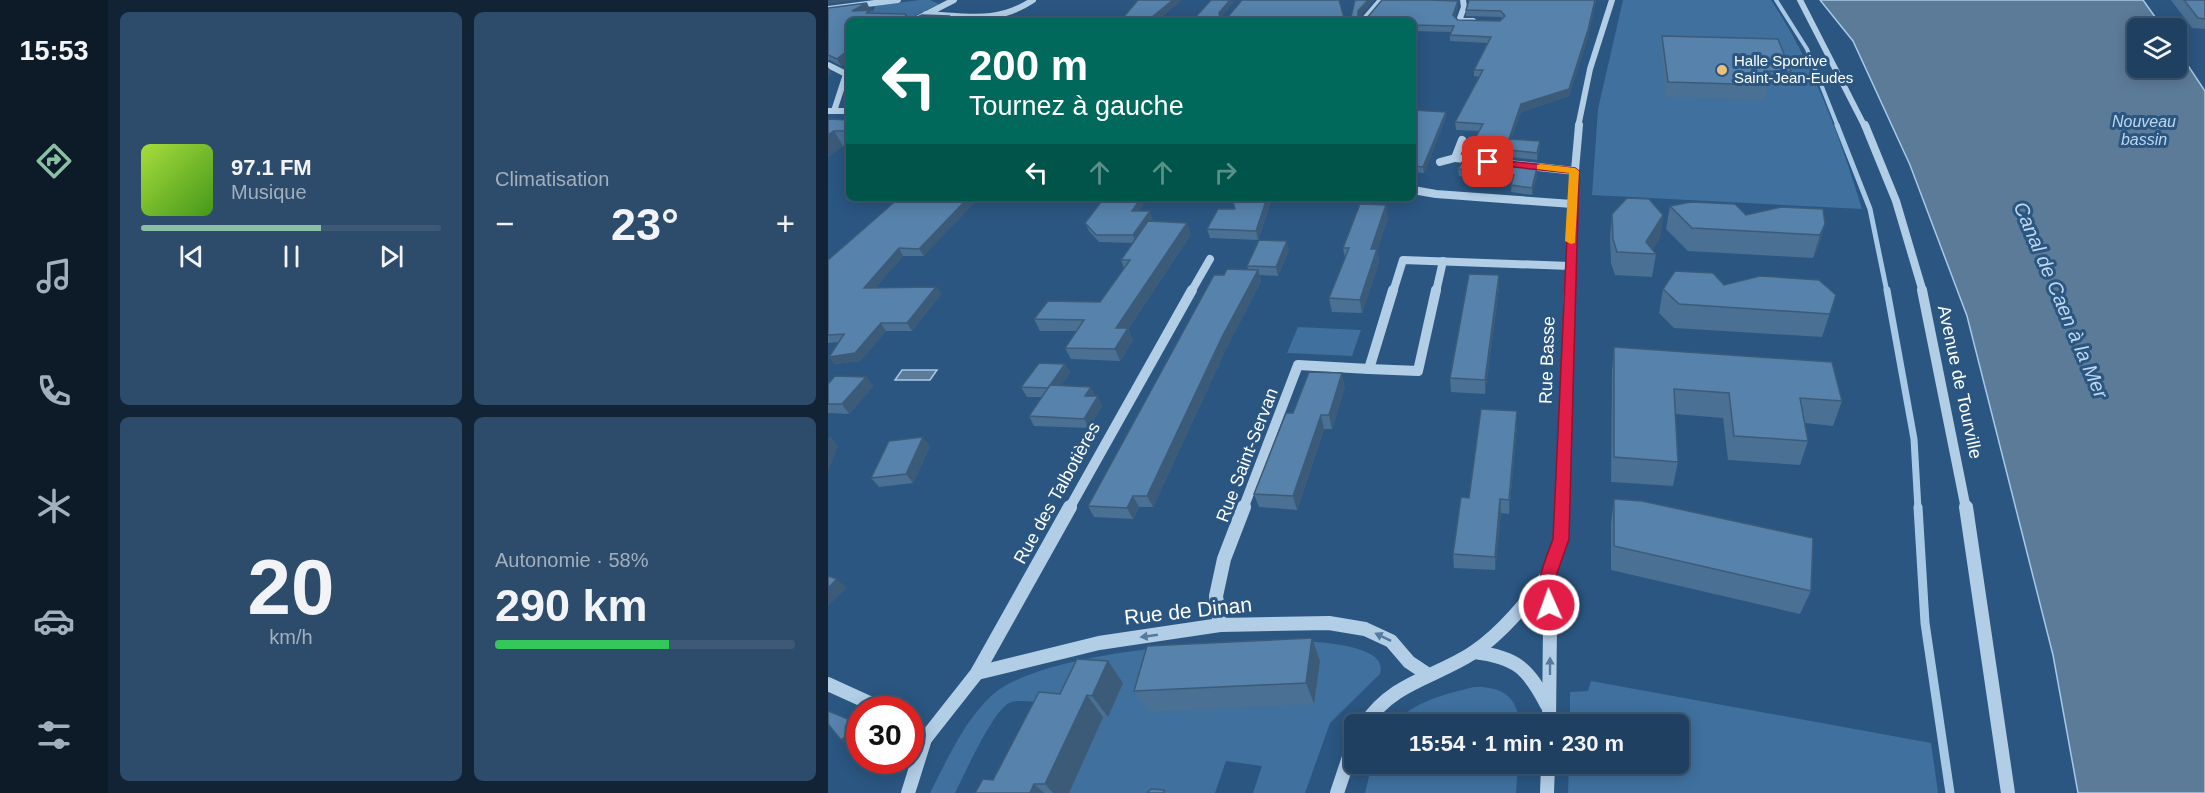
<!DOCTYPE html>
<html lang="fr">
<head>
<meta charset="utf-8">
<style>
  body { margin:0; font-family:Helvetica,sans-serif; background:#2d4b6a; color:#f1f3f6; height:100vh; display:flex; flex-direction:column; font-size:22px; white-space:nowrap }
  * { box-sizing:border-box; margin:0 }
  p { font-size:20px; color:#a2afbd }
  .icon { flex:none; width:33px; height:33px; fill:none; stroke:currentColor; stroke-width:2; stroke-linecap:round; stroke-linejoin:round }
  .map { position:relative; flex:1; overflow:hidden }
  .details { display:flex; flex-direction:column; gap:12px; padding:12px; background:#122335; width:720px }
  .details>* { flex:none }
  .guide { position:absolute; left:18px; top:18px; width:570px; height:183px; border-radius:9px; box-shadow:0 3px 15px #0003,0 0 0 2px #3d5976; background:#00695c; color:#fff; overflow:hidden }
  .buttons { position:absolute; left:1299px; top:18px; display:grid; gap:12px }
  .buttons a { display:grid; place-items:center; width:60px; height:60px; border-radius:9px; background:#204061; box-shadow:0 3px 15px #0003,0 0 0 2px #3d5976; font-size:30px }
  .speed { position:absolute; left:18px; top:696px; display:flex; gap:12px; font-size:30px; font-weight:700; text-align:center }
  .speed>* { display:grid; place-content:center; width:78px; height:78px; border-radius:50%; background:#204061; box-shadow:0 3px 15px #0003,0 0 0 2px #3d5976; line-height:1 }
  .speed .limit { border:9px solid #d22; background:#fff; color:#111 }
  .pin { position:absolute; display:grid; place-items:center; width:51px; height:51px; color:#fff; margin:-26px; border-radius:12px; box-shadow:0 3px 9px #0006 }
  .me { position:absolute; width:66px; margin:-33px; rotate:358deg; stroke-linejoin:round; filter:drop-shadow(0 0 4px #0008) }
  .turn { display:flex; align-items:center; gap:21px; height:126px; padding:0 24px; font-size:27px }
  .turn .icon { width:78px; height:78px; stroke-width:2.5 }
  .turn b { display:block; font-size:42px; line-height:51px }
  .lanes { display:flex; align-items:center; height:57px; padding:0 24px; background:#0003; justify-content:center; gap:30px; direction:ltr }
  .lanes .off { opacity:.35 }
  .big { font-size:45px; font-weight:800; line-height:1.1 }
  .details .tile { flex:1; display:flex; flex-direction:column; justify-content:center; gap:9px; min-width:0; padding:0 21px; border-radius:9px; background:#2d4b6a }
  .details .dial { align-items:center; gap:0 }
  .dial b { font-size:78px; line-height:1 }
  .song { display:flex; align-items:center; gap:18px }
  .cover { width:72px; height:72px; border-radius:9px; background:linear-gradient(135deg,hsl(80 70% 55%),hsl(100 70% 35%)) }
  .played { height:6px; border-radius:3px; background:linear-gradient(90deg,#8abfa5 60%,#3d5976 60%) }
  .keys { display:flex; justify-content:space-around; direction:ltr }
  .heat { display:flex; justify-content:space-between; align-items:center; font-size:33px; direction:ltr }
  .charge { height:9px; border-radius:4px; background:linear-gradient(90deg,#34c759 58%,#3d5976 0) }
  .details .tiles { flex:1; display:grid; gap:12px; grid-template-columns:repeat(2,1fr) }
  .trip { position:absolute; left:516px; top:714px; width:345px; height:60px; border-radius:9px; background:#204061; box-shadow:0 3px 15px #0003,0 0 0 2px #3d5976; font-weight:800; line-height:60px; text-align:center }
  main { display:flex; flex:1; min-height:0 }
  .tabs { display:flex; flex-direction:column; width:108px; justify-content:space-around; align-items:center; background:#0d1a27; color:#a2afbd }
  .tabs .icon { width:42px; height:42px }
  .tabs .selected { color:#8abfa5 }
  .tabs b { font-size:27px; color:#f1f3f6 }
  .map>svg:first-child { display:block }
  .green { fill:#3f709e }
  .water { fill:#5c7b98; stroke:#a7c9e6; stroke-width:1.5 }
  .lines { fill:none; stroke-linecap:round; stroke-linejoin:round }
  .stream-far3 { stroke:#a7c9e6; stroke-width:4 }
  .stream-far2 { stroke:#a7c9e6; stroke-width:5 }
  .stream-far1 { stroke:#a7c9e6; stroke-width:7 }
  .stream { stroke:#a7c9e6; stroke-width:9 }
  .minor-far3 { stroke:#b2cde6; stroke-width:6 }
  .minor-far2 { stroke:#b2cde6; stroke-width:8 }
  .minor-far1 { stroke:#b2cde6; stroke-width:10 }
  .minor { stroke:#b2cde6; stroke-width:14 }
  .wall { fill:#4a7093 }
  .shaded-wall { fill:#3c5b78 }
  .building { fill:#5682ab; stroke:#3c5b78; stroke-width:1.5 }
  .oneway { fill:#537a9f }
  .route { fill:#e11d48; stroke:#92132f; stroke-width:1.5 }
  .slow { fill:#f59e0b }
  .poi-dot { fill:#ecc27a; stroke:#2a5681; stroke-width:2 }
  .labels { text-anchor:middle; stroke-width:6; stroke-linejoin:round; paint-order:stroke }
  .far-poi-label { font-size:15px; fill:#fff; stroke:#2a5681; text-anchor:start }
  .far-water-label { font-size:16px; font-style:italic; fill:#bed7ed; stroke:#2a5681 }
  .street-label { font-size:18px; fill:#fff; stroke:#2a5681 }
  .water-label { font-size:20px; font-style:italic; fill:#bed7ed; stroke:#2a5681 }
  .near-street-label { font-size:21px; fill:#fff; stroke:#2a5681 }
</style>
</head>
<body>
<main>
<nav class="tabs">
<b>15:53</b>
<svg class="icon selected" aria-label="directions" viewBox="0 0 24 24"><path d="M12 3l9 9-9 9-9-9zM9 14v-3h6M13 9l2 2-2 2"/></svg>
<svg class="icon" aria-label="music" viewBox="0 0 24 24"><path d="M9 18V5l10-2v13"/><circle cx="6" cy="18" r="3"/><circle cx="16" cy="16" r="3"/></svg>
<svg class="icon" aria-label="phone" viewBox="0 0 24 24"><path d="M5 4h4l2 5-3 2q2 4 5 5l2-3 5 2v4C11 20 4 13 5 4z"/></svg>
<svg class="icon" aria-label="climate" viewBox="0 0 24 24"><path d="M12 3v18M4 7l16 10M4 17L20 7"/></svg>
<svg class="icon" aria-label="car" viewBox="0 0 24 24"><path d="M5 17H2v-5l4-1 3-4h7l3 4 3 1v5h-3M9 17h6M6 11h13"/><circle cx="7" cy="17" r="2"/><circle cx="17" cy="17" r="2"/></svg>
<svg class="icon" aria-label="filters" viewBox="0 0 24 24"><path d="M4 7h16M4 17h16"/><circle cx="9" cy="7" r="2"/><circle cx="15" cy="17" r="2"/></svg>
</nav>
<section class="details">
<div class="tiles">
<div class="tile">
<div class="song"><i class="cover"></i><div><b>97.1 FM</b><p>Musique</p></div></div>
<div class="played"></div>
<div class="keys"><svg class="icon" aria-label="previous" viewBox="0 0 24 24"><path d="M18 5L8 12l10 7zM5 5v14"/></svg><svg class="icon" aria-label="pause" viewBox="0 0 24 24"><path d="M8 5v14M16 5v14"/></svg><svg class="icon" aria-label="next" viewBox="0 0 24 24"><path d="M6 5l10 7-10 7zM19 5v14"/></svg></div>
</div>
<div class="tile"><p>Climatisation</p>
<div class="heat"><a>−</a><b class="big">23°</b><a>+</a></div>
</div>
<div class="tile dial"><b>20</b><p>km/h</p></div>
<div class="tile"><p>Autonomie · 58%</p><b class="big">290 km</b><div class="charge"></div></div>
</div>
</section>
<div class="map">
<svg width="1377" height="793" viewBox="0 0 1377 793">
  <rect width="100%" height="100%" fill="#2a5681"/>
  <!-- green -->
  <g class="green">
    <polygon points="91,0 102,0 111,4 78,20 44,15 47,6"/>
    <path d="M 795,0 L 943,0 C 985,63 1012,137 1034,209 L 764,195 L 770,109 Z"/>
    <polygon points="470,327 533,330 524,356 459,353"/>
    <path d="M 435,640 C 457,641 564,638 552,674 L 502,723 L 477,793 L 425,793 L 434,766 L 398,761 L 387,793 L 241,793 L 275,717 L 280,717 C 260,713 197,695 181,703 C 165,711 136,775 127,793 L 102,793 C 119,760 135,723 162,697 C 208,653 370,643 435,640 Z"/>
    <polygon points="763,681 1103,743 1110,793 740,793 741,764 850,764 850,724 742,724 742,692 760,691"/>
    <path d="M 646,687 C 673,686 690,696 691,724 L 566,724 C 586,701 618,694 646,687 Z"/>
    <polygon points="544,764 690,764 688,793 537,793"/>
  </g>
  <!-- water -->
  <g class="water">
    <polygon points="992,0 1315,0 1335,28 1310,28 1310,68 1348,68 1349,49 1377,91 1377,793 1250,793 1225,655 1139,316 1082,165 1025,41"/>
    <polygon points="74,370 109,370 102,380 67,380"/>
  </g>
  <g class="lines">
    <!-- stream-far3 -->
    <polyline class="stream-far3" points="948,0 979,49 1010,127"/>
    <!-- stream-far2 -->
    <polyline class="stream-far2" points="1009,125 1042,209 1059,292"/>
    <!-- stream-far1 -->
    <polyline class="stream-far1" points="1059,290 1086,439 1090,509"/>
    <!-- stream -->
    <polyline class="stream" points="1090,507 1097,623 1122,793"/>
    <!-- minor-far3 -->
    <g class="minor-far3">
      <polyline points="635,0 636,7 631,21 645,21"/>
      <polyline points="972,0 1037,127"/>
      <polyline points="0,9 70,0"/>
      <path d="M 98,14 C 140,16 169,24 205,0"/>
      <polyline points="85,21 126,0"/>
      <polyline points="535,21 553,0"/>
      <polyline points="0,65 16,73"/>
      <polyline points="0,111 21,111"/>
      <polyline points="6,111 21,65"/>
      <polyline points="750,127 762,69 784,0"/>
    </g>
    <!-- minor-far2 -->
    <g class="minor-far2">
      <polyline points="1037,125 1068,201 1095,292"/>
      <polyline points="634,140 627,158 648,160"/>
      <polyline points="612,162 627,158"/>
      <polyline points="663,162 747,171"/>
      <polyline points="585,190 608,194 744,204"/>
      <polyline points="363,292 382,259"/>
      <polyline points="565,292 575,260 742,266"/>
      <polyline points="608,292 615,261"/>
      <polyline points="741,292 744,204 751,125"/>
    </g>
    <!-- minor-far1 -->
    <g class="minor-far1">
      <polyline points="1094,290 1138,509"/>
      <polyline points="541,369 590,371 608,290"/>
      <polyline points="241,509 364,290"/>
      <polyline points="415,509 470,365 541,369 565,290"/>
      <polyline points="734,509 741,290"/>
    </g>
    <!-- minor -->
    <g class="minor">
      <polyline points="1138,507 1180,793"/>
      <polyline points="392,625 388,596 396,559 416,507"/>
      <path d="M 646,652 C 688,657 700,668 719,705"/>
      <polyline points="149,673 271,643 392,625 501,623 537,629 563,641 581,662 599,674"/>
      <polyline points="0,684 57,710"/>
      <path d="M 537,724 C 566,681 607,678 646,652 C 675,632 698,603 719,576"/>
      <polyline points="721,724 722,623 719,576 733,539 734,507"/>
      <polyline points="82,727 97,739"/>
      <polyline points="80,793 97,739 149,673 242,507"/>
      <polyline points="509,793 526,742"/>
      <polyline points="719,793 720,764"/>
    </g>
  </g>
  <!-- wall -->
  <g class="wall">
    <polygon points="640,0 768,0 760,37 741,96 693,112 683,139 712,148 709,160 643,153 643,146 651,131 628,130 627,122 651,77 646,76 646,70 659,43 622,41 622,35 623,32 585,31 585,21 522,21 531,18 538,19 630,7 627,17 630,20 672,21 674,19 673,17 638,16 638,10 640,2"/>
    <polygon points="1343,0 1377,0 1377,29 1364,28"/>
    <polygon points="0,8 42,9 40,10 44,10 46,14 81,20 124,21 21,21 21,58 13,66 2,60 0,60"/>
    <polygon points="834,36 963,72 959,87 940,86 937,100 838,97 833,50"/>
    <polygon points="585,110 618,112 618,117 596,173 585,172"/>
    <polygon points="0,119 21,120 21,147 15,146 0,157"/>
    <polygon points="709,168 709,175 704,195 683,192 684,182 631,176 630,169"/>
    <polygon points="71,198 96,256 75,256 47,288 108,287 113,294 84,331 58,331 32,361 7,364 1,357 11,342 0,343 0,260"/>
    <polygon points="444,198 430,240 382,238 379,229 407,209"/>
    <polygon points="842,206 918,215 997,224 990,247 985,258 860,251 838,229"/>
    <polygon points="312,211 325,219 323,221 363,234 300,329 305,340 292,361 243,359 237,348 248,331 212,331 206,319 272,302 296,268 293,260 305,243 271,242 261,231 257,223"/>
    <polygon points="784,214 835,215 832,238 824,250 828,254 824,277 787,275 783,263 782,237"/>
    <polygon points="560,218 549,250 551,262 534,313 504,312 501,298 517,258 515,248"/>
    <polygon points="461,250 450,276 431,275 433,281 398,349 325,507 311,507 305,519 266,517 260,506 396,275 420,269 419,266"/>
    <polygon points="671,275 671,288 657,394 623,392 622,378"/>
    <polygon points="896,285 1008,295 994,337 846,328 831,313 835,289"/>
    <polygon points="786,347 1014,401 1005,426 977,423 980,441 972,465 900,460 895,418 847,414 850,462 845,486 783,482 784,371"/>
    <polygon points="237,364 242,373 233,385 267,396 274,406 261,428 206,426 201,416 214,397 199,397 193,387"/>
    <polygon points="38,377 45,386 21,414 0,413 0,384"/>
    <polygon points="517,387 504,429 496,429 469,510 431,507 426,494 465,413"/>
    <polygon points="689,425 681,514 673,513 667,570 626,568 625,554 641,498"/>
    <polygon points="102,446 85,483 51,487 43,478"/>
    <polygon points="786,499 983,591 972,614 783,570 783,523"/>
    <polygon points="492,661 486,704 321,712 306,691"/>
    <polygon points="295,683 280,717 275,717 241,793 147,793 165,780 232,694"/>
  </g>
  <!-- shaded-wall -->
  <g class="shaded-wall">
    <polygon points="0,0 29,0 0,4"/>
    <polygon points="345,0 354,0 329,21 319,21"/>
    <polygon points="402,0 407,1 392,19 391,13"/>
    <polygon points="540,0 546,0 531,18 531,21 530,11"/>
    <polygon points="767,0 768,0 760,37 741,96 693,112 681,146 681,139 693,104"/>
    <polygon points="630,1 630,7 626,21 625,15"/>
    <polygon points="39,3 42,9 28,16 24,11"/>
    <polygon points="121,16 124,21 117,21"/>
    <polygon points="21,49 21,58 13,66 9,59"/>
    <polygon points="0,67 4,73 0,77"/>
    <polygon points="618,112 618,117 596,173 595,167"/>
    <polygon points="6,131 15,146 0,157 0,135"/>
    <polygon points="712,141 712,148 709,160 709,153"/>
    <polygon points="709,168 709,175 704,195 704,188"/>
    <polygon points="140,198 151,198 96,256 91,249"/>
    <polygon points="313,198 320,198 307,218 304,211"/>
    <polygon points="439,198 444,198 430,240 428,231"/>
    <polygon points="558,205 560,218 549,250 551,262 534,313 532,300 543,249"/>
    <polygon points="322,211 325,219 308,243 305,235"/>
    <polygon points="835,215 832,238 822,254 818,242"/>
    <polygon points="359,223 363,234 300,329 305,340 292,361 287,349 288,328"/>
    <polygon points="997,224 990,247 985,258 992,235"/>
    <polygon points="459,241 461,250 450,276 448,267"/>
    <polygon points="71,248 75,256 41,295 36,288"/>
    <polygon points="430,270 433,281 398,349 325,507 319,496 394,337"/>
    <polygon points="671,275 671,288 657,394 657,380"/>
    <polygon points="108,287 113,294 84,331 79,323"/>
    <polygon points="53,323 58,331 32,361 7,364 1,357"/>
    <polygon points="237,364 242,373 225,398 220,388"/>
    <polygon points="514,373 517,387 504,429 501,415"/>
    <polygon points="38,377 45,386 21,414 14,404"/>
    <polygon points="263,387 268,396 257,396"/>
    <polygon points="270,396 274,406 261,428 256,419"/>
    <polygon points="689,411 689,425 681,514 681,500"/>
    <polygon points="493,415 496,429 469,510 465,496"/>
    <polygon points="2,436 10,446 0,472 0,441"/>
    <polygon points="95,437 102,446 85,483 78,474"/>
    <polygon points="305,496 311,507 305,519 299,508"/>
    <polygon points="672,499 673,513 667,570 667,557"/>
    <polygon points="9,579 19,588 0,606 0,588"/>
    <polygon points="484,638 492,661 486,704 478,683"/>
    <polygon points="280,661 295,683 280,717 264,696"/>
    <polygon points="259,695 275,717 241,793 225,793 217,784"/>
    <polygon points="32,725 32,744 25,749 13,740"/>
    <polygon points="206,784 216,793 202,793"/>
  </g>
  <!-- building -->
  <g class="building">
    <polygon points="310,0 345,0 319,21 266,21 271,19 294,19"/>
    <polygon points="383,0 402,0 391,13 392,18 397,20 414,0 511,0 517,21 364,21"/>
    <polygon points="527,0 540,0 530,11 530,18 538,19 554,0 603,0 630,1 625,15 630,20 672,21 677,16 673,11 638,10 641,0 767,0 760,30 741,89 693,104 681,139 712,141 709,153 643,146 655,124 627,122 655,70 646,70 663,37 622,35 626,26 585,25 585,21 522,21"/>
    <polygon points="1356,0 1377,0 1377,19 1370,18"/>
    <polygon points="39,3 24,11 44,10 38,13 77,14 81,20 94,15 121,16 117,21 21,21 21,49 9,59 0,55 0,8"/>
    <polygon points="834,36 950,39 963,72 936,71 940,85 840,82"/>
    <polygon points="585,110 618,112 595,167 585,166"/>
    <polygon points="0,119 21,120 21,131 6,131 0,135"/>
    <polygon points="636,159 709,168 704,188 683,185 686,175 630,169"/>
    <polygon points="71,198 140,198 91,249 71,248 36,288 108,287 79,323 53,323 27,353 1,357 16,334 0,335 0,260"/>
    <polygon points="276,198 313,198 304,211 322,211 305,235 268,235 257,223"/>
    <polygon points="404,198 439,198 428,231 379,229 390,209 407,209"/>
    <polygon points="799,198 821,199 835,215 818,242 828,254 789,252 785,239 784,214"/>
    <polygon points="863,202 907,204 918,215 953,207 995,209 997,224 992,235 864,228 842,206"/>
    <polygon points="532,204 558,205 543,249 549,249 532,300 501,298 521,248 515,248"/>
    <polygon points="320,221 359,223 288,328 300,328 287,349 237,348 256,320 206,319 220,301 272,302 302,260 293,260"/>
    <polygon points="431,240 459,241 448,267 419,266"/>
    <polygon points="399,269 430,270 394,337 319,496 305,496 299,508 260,506 386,275 396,275"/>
    <polygon points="847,271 885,273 896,285 932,276 991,280 1008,295 1002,314 851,304 835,289"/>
    <polygon points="641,274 671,275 657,380 622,378"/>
    <polygon points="786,347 1004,362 1014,401 972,398 980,441 906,436 901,393 846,389 850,462 786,457"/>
    <polygon points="211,363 237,364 220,388 193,387"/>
    <polygon points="481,372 514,373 501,415 493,415 465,496 426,494 458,413 465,413"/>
    <polygon points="7,376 38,377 14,404 0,404 0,384"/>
    <polygon points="222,385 263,387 257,396 270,396 256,419 201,416"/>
    <polygon points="653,409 689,411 681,500 672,499 667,557 625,554 633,497 641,498"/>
    <polygon points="95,437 78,474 43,478 61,441"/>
    <polygon points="786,499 814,501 985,538 983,591 786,546"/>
    <polygon points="0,576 9,579 0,588"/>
    <polygon points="484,638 478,683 306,691 319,646"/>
    <polygon points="249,659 280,661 264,696 259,695 217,784 206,784 202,793 147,793 155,779 165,780 211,692 232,694"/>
    <polygon points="0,711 32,724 32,725 13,740 0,724"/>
    <polygon points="323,789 336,790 336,793 319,793"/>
  </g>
  <!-- one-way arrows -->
  <defs><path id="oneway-solid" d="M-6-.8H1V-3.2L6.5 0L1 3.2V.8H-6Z" transform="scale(1.5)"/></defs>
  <g class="oneway">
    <use href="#oneway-solid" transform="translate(321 636) rotate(172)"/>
    <use href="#oneway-solid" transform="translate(555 637) rotate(-154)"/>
    <use href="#oneway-solid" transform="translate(722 666) rotate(-90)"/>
  </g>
  <!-- route -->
  <path class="route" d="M 660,159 L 747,168 L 751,171 L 741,539 L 728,576 L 730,605 L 727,610 L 721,613 L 715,610 C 704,587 717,561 725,539 L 742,173 L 657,164 L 657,160 Z"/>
  <!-- slow -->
  <polygon class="slow" points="713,164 747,168 751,171 747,243 743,244 737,241 741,173 709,169 709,165"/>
  <!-- markers -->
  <circle class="poi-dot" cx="894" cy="70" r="6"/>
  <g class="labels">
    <!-- far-poi labels -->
    <g class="far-poi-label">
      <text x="906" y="66">Halle Sportive<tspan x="906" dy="17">Saint-Jean-Eudes</tspan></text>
    </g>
    <!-- far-water labels -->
    <g class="far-water-label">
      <text x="1316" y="127">Nouveau<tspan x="1316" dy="18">bassin</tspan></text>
    </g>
    <!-- street labels -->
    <g class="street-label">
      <text transform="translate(719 360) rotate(-88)" y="6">Rue Basse</text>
      <text transform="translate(1132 382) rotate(78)" y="6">Avenue de Tourville</text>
      <text transform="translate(419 455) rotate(-69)" y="6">Rue Saint-Servan</text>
      <text transform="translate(229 493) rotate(-61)" y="6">Rue des Talbotières</text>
    </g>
    <!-- water labels -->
    <g class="water-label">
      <text transform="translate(1233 300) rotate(67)" y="7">Canal de Caen à la Mer</text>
    </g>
    <!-- near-street labels -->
    <g class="near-street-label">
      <text transform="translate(360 611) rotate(-6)" y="7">Rue de Dinan</text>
    </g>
  </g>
</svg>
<div class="buttons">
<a><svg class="icon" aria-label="layers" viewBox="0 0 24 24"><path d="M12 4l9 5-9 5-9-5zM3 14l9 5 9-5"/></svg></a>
</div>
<div class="speed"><div class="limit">30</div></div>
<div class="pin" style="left:660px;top:162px;background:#d93025"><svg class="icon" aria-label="arrive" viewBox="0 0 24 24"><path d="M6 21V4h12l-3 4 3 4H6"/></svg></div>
<svg class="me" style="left:721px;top:605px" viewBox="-20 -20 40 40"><circle r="17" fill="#e11d48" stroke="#fff" stroke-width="3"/><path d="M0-11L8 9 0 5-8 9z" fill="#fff"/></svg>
<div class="trip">15:54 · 1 min · 230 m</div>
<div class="guide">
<div class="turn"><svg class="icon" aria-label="left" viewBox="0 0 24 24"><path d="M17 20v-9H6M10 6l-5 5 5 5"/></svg><div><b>200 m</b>Tournez à gauche</div></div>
<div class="lanes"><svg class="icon" aria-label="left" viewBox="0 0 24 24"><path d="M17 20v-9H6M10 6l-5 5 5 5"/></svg><svg class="icon off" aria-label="ahead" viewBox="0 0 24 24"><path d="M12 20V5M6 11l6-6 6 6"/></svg><svg class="icon off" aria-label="ahead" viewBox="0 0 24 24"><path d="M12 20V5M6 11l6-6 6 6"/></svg><svg class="icon off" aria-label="right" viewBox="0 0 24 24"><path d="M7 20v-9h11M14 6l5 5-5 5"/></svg></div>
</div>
</div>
</main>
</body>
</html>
